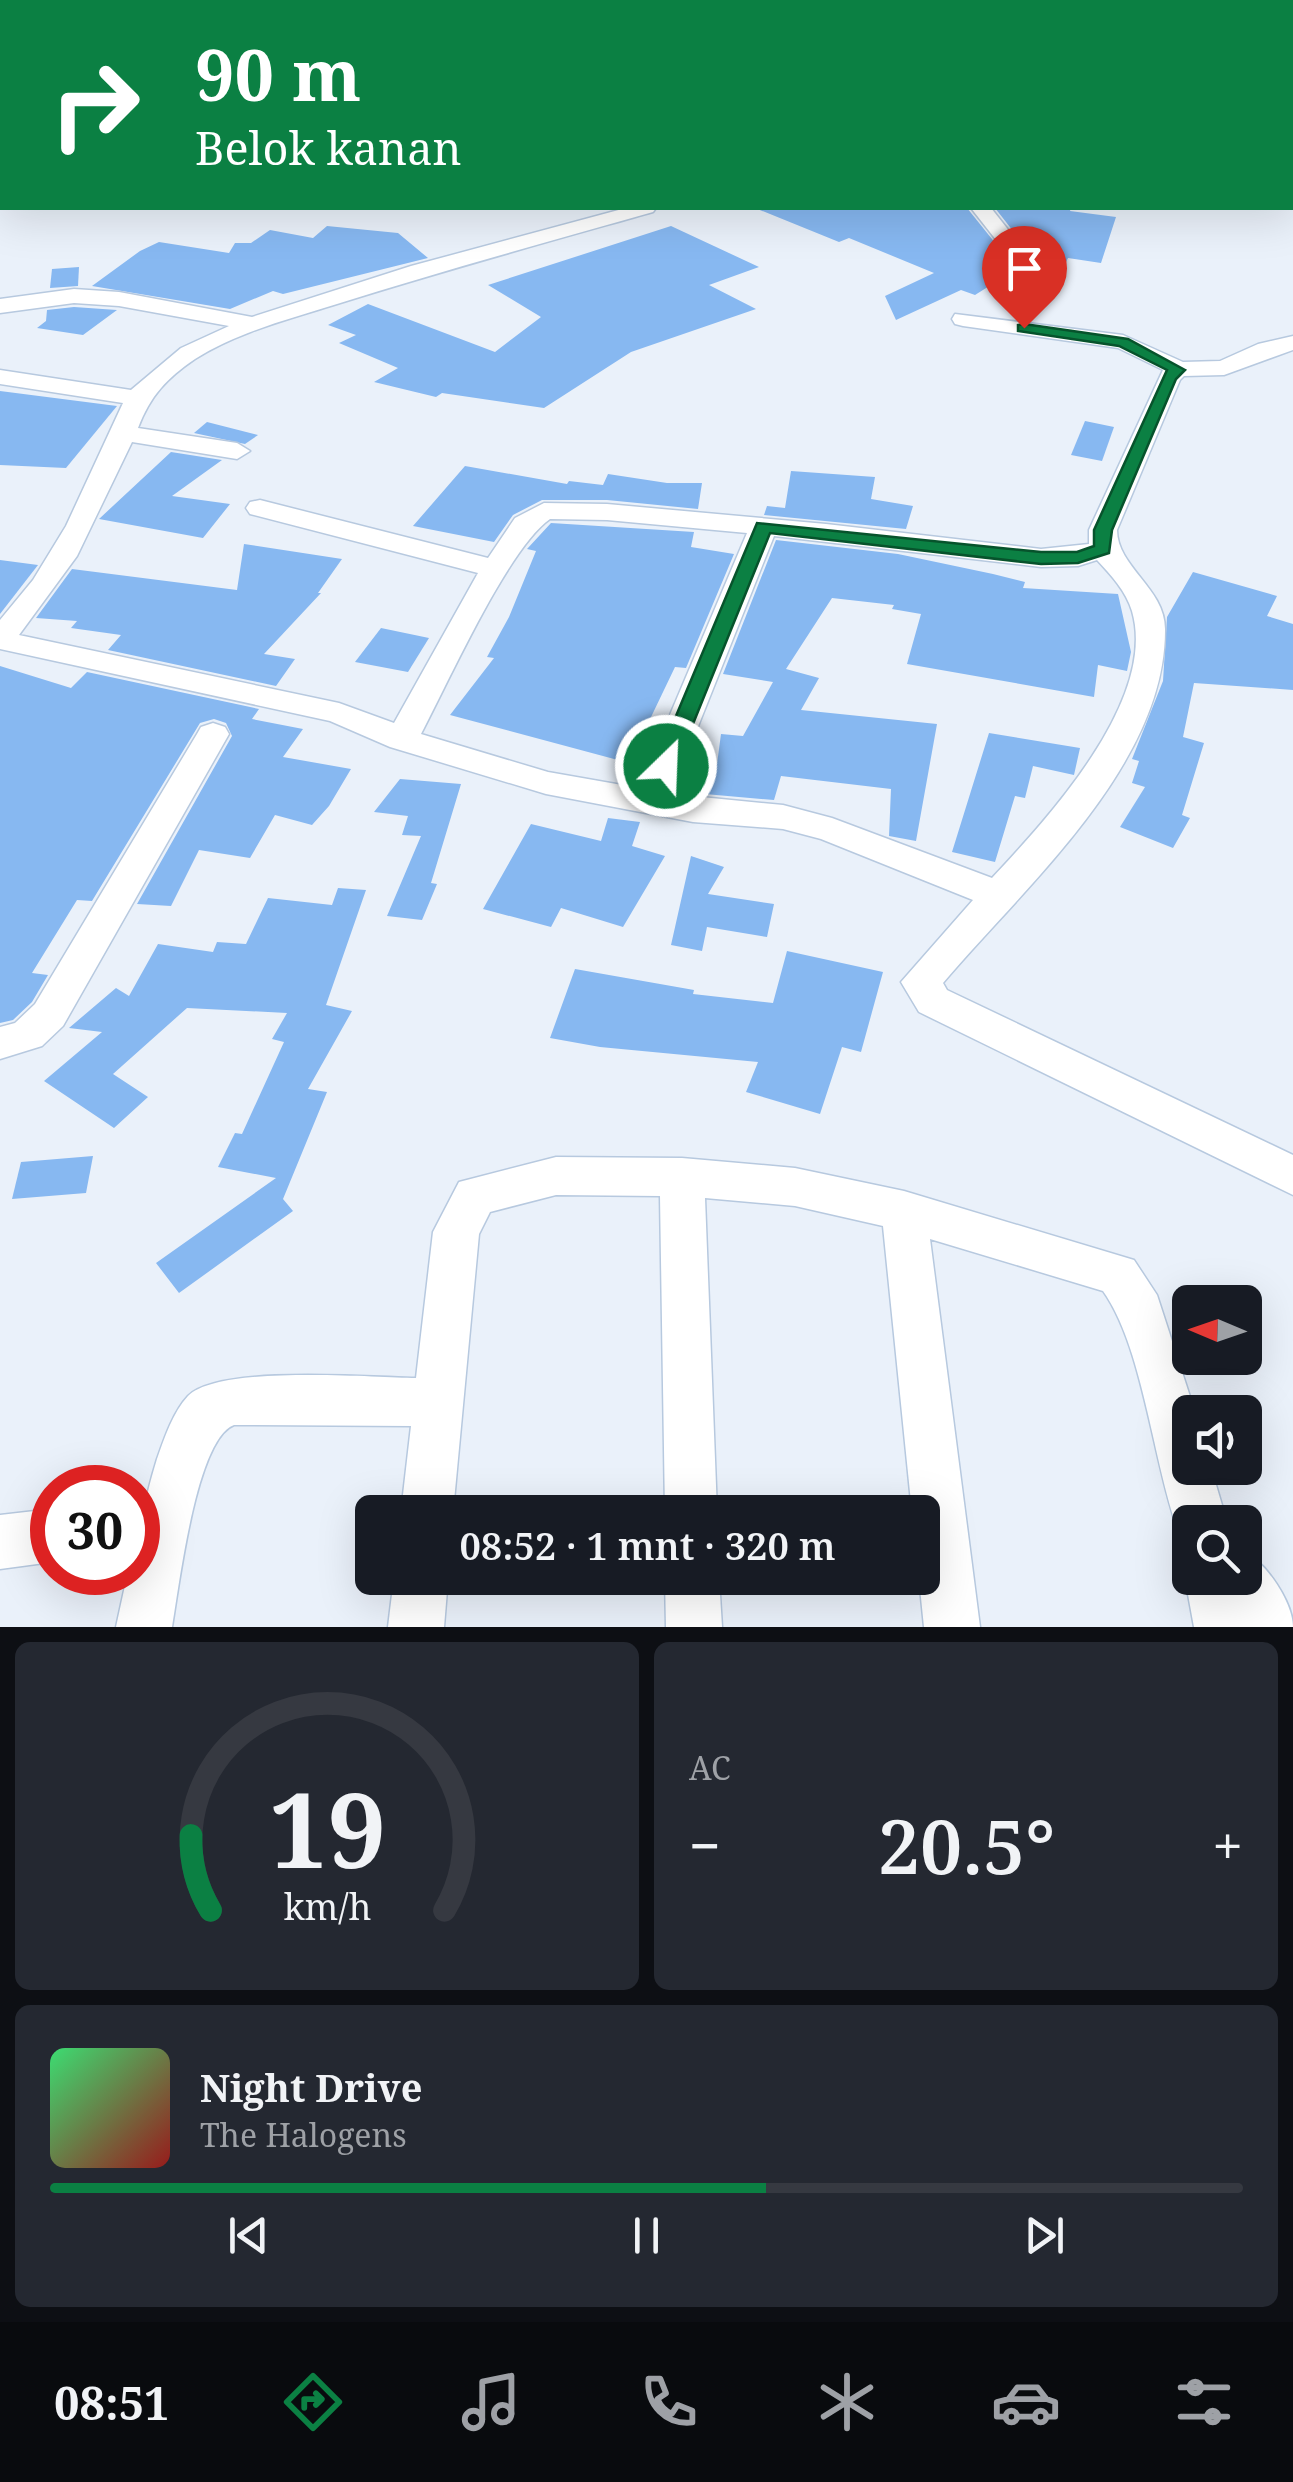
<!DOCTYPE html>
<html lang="id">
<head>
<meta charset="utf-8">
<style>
  body { margin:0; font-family:"Noto Serif",serif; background:#242831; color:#f1f3f6; height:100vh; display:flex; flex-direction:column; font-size:38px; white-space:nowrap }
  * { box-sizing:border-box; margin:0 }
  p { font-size:32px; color:#9ea1a6 }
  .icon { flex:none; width:55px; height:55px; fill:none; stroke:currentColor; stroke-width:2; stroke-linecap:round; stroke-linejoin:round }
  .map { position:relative; height:1627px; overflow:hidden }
  .drawer { display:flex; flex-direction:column; gap:15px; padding:15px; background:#0d0f14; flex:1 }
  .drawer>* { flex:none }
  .top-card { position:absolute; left:0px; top:0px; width:1295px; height:210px; box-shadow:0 10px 40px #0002; background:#0b8043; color:#fff; overflow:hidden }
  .needle { width:65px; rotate:272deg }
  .tools { position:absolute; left:1172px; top:1285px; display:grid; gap:20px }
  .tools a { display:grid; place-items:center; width:90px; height:90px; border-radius:15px; background:#171b24; box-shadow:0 10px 40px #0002; font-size:50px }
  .speed { position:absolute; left:30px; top:1465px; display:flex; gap:20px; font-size:50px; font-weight:700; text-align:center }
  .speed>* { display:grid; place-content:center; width:130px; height:130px; border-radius:50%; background:#171b24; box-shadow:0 10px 40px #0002; line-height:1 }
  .speed .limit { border:15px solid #d22; background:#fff; color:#111 }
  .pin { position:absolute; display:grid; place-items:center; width:85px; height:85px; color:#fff; margin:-102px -42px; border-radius:50% 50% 50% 0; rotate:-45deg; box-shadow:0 0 10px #0007 }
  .pin .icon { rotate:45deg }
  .me { position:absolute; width:110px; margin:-55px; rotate:24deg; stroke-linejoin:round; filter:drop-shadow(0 0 8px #0008) }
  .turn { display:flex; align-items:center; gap:35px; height:210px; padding:0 30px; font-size:45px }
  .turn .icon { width:130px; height:130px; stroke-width:2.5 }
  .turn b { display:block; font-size:70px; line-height:85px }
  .big { font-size:75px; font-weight:600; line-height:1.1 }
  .drawer .tile { flex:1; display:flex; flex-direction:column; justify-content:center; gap:15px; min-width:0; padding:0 35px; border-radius:15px; background:#242831 }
  .drawer .dial { align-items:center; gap:0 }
  .dial svg { height:260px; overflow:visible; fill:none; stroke:#363941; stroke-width:7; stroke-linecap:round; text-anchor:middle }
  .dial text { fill:#f1f3f6; stroke:none }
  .song { display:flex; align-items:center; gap:30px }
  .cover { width:120px; height:120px; border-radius:15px; background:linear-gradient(135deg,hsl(140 70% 55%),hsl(0 70% 35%)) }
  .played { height:10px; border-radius:5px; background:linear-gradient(90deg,#0b8043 60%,#363941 60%) }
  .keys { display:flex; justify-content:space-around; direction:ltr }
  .heat { display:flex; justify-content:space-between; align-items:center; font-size:55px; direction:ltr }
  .drawer .tiles { flex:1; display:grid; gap:15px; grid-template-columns:1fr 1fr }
  .tile:last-child { grid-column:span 2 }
  .trip { position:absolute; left:355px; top:1495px; width:585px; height:100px; border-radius:15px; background:#171b24; box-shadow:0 10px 40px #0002; font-weight:600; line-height:100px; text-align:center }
  .dock { display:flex; height:160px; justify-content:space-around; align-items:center; background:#090b0e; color:#9ea1a6 }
  .dock .icon { width:70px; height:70px }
  .dock .selected { color:#0b8043 }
  .dock b { font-size:45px; color:#f1f3f6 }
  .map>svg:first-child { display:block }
  .building { fill:#87b8f1 }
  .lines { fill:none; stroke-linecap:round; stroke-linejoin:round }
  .minor-casing { stroke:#b7c9df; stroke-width:3 }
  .major-casing { stroke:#b7c9df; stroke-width:48 }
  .minor { fill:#fff; fill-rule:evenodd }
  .major { stroke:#fff; stroke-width:45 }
  .route { fill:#0b8043; stroke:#07532c; stroke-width:2.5 }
</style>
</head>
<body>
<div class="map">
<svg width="1293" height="1627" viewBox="0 0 1293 1627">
  <rect width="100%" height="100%" fill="#eaf1fa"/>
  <!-- building -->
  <g class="building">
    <polygon points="755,208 967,208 1004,254 1018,254 1025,246 995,208 1071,208 1070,211 1116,217 1101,263 1068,258 1065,264 1034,259 1018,275 1010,273 975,295 961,290 896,320 885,296 934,273 849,238 839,242"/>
    <polygon points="327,226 398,233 428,258 283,294 273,291 230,309 92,286 140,251 159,242 229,253 235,243 251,243 270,230 313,238"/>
    <polygon points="671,226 759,267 709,285 756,309 631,352 544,408 442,393 436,397 374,382 398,368 339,343 356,335 328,325 368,304 495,352 541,317 488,285"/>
    <polygon points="79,267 78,286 50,288 52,269"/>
    <polygon points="74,307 117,310 83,335 37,328 46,321 47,310"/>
    <polygon points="0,391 117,406 66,468 0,465"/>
    <polygon points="1085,421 1114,427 1102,461 1071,455"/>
    <polygon points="207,422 258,435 245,444 194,433"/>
    <polygon points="171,452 222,460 172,496 230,504 203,538 99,519"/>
    <polygon points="465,466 567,484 569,481 603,485 608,474 667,483 702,483 698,509 607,500 542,500 513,515 494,542 413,526"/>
    <polygon points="791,471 875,477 871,499 913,506 906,529 764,515 767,506 785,508"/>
    <polygon points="551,523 694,532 691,547 734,554 686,668 675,667 629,763 450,715 494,658 487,657 509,617 536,551 527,549"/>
    <polygon points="776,540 898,554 993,574 1025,582 1023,588 1118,594 1131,652 1127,671 1098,665 1094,697 907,664 921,614 892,609 894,605 832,598 786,669 819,678 801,710 937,724 916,841 889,836 891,789 781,776 774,800 705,794 712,763 717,764 721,734 743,736 773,682 723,674"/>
    <polygon points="244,544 342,559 318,593 321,593 264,654 295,659 276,686 108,650 121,635 71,628 77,621 36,618 72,569 237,590"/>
    <polygon points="0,560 38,565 0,614"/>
    <polygon points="1193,572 1277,596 1267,616 1293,624 1293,690 1194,683 1183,737 1204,743 1182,815 1190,818 1173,848 1120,827 1145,787 1132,783 1139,761 1132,759 1163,681 1167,617"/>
    <polygon points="381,628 429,638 408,672 355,662"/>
    <polygon points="0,666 71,688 87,672 259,709 252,719 303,729 283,757 351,769 329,806 312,825 275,815 250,858 199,850 171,906 137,904 232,736 226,723 214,719 200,723 92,901 77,900 32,973 48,975 32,1002 13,1020 0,1023"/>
    <polygon points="989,733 1080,748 1074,775 1033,766 1025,798 1015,796 995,862 952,852"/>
    <polygon points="400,779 461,784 431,883 437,884 422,920 387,916 421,836 402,835 408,816 374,812"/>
    <polygon points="608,818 640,822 632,846 665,856 623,927 561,908 551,927 483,909 531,824 601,841"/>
    <polygon points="691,856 724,867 708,894 774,904 767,937 707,927 702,951 671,945"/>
    <polygon points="338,888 366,890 326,1005 352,1011 308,1089 327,1092 283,1199 293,1211 179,1293 156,1263 276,1178 218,1167 235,1133 242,1134 284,1042 272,1039 287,1013 187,1008 113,1074 148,1097 114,1128 44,1081 102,1032 69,1028 116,988 129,996 158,944 213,952 217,942 246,944 268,898 332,905"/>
    <polygon points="787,951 883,972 861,1052 842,1047 820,1114 746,1092 758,1062 600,1047 550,1038 575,969 694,990 693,994 773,1003"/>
    <polygon points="93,1156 86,1193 12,1199 21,1162"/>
  </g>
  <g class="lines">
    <!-- minor casing -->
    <g class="minor-casing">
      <g id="minor">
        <polygon points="497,0 547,0 548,2 498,2"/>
        <rect x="742" y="0" width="14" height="2"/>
        <polygon points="1292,23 1293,23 1293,35 1292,34"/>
        <polygon points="0,63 2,64 2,74 0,73"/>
        <path d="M 626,208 L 656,208 L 653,212 C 547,242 442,271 337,304 C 290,319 237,332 195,359 C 167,378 150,396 138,428 L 237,443 L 250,451 L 237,459 L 132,442 L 77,556 L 19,635 L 339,703 L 394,723 L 478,573 L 250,514 L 246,508 L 250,502 L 260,500 L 488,558 L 515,518 L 544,503 L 607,504 L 826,524 L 1041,549 L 1089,544 L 1089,530 L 1163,370 L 1118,348 L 963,326 L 955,324 L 952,319 L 955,314 L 1123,335 L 1183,362 L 1220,361 L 1258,344 L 1293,336 L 1293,350 L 1224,375 L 1184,376 L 1180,380 L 1117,530 C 1117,567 1165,588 1165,629 C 1166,765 1024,887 943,983 L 947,990 L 1293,1155 L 1293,1195 L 919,1012 L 901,982 L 973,900 L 821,839 L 783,829 L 693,822 L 546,794 L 390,747 L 330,721 L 0,649 L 0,620 L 33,580 L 66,526 L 123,403 L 0,384 L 0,370 L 131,390 L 181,348 L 229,326 L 119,306 L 74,303 L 0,313 L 0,299 L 74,289 L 119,292 L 252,317 L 411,266 ZM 550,519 L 607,520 L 747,533 L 639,788 L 548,772 L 421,734 C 448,683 508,548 550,519 ZM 774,536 L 1041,567 L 1078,566 L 1097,560 C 1111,575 1126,591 1132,611 C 1158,700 1047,819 992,878 L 832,818 L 783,805 L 671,794 Z"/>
        <polygon points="971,208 991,208 1021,246 1018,250 1004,250"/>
        <polygon points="213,723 225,727 229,734 63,1026 42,1046 0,1059 0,1027 15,1023 35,1004 197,734 201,727"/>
        <path d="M 556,1157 L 682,1158 L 795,1168 L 904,1191 L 1134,1260 L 1157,1295 L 1195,1412 L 1190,1412 L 1190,1468 L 1211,1468 L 1227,1522 L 1190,1522 L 1190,1544 L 1182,1541 C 1153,1469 1145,1350 1103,1291 L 930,1239 L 980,1627 L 924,1627 L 919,1578 L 922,1578 L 922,1512 L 912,1512 L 883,1226 L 795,1206 L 705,1198 L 717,1512 L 665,1512 L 660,1196 L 556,1195 L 490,1212 L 479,1234 L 453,1512 L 401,1512 L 411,1426 L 234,1425 C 196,1439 179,1587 172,1627 L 116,1627 L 128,1572 L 138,1572 C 138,1532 145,1498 157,1459 C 164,1439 173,1412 188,1396 C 219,1365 369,1377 416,1378 L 433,1232 L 459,1182 Z"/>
        <polygon points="52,1509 52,1562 0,1569 0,1515"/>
        <path d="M 1245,1553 C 1266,1562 1293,1603 1293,1627 L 1194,1627 L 1185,1578 L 1190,1566 L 1190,1578 L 1245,1578 Z"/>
        <polygon points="394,1578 448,1578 444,1627 388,1627"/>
        <polygon points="665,1578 719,1578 722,1627 666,1627"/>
      </g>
    </g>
    <!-- major casing -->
    <g class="major-casing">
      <polyline id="major" points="1263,0 1292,2"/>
    </g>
    <!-- minor -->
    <use href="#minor" class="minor"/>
    <!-- major -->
    <use href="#major" class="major"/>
  </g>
  <!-- route -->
  <polygon class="route" points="1024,324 1128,339 1185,370 1176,379 1112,530 1109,553 1078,563 1041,564 770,533 676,766 673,771 658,771 655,766 757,523 1041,552 1077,552 1094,546 1094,530 1167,370 1119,346 1018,331 1018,325"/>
</svg>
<div class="tools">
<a><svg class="needle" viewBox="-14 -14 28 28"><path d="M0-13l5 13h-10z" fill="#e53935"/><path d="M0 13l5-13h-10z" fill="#9ea1a6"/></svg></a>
<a><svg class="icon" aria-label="sound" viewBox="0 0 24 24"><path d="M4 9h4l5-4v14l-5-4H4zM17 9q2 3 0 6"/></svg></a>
<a><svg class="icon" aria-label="search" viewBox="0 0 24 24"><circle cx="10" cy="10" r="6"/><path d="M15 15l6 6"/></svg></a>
</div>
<div class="speed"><div class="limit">30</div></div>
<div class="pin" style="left:1024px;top:328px;background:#d93025"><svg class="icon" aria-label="arrive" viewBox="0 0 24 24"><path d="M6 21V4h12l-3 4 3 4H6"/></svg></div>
<svg class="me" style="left:666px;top:766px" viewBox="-20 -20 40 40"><circle r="17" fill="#0b8043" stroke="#fff" stroke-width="3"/><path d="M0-11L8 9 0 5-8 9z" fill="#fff"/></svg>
<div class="trip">08:52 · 1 mnt · 320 m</div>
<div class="top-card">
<div class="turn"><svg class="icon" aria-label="right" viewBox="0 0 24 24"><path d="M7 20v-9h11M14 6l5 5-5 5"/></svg><div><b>90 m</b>Belok kanan</div></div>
</div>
</div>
<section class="drawer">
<div class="tiles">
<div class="tile dial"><svg viewBox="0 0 100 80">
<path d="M14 69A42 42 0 1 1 86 69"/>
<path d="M14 69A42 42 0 0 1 8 46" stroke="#0b8043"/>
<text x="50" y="56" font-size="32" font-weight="700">19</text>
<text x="50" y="72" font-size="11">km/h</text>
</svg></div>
<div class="tile"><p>AC</p>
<div class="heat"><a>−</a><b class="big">20.5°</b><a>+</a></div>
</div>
<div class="tile">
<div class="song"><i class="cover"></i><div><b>Night Drive</b><p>The Halogens</p></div></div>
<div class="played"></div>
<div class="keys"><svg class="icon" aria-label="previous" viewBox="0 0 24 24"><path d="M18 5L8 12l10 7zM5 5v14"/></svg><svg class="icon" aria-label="pause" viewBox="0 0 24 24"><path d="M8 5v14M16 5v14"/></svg><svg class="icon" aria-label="next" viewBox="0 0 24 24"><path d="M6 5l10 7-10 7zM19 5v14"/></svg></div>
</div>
</div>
</section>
<nav class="dock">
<b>08:51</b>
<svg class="icon selected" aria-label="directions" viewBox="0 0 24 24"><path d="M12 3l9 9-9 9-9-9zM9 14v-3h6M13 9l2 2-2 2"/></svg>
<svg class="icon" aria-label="music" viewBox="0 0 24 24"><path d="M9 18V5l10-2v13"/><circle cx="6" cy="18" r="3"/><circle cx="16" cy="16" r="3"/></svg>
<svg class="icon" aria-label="phone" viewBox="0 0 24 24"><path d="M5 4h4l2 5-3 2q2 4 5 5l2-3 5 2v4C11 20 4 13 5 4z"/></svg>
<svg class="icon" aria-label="climate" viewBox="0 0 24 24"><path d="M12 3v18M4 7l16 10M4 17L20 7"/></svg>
<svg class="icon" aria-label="car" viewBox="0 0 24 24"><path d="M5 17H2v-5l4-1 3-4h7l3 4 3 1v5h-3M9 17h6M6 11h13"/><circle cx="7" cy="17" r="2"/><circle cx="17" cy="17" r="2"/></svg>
<svg class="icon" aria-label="filters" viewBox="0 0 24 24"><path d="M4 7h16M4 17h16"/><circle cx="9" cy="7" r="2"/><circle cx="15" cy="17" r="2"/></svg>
</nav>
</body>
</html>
